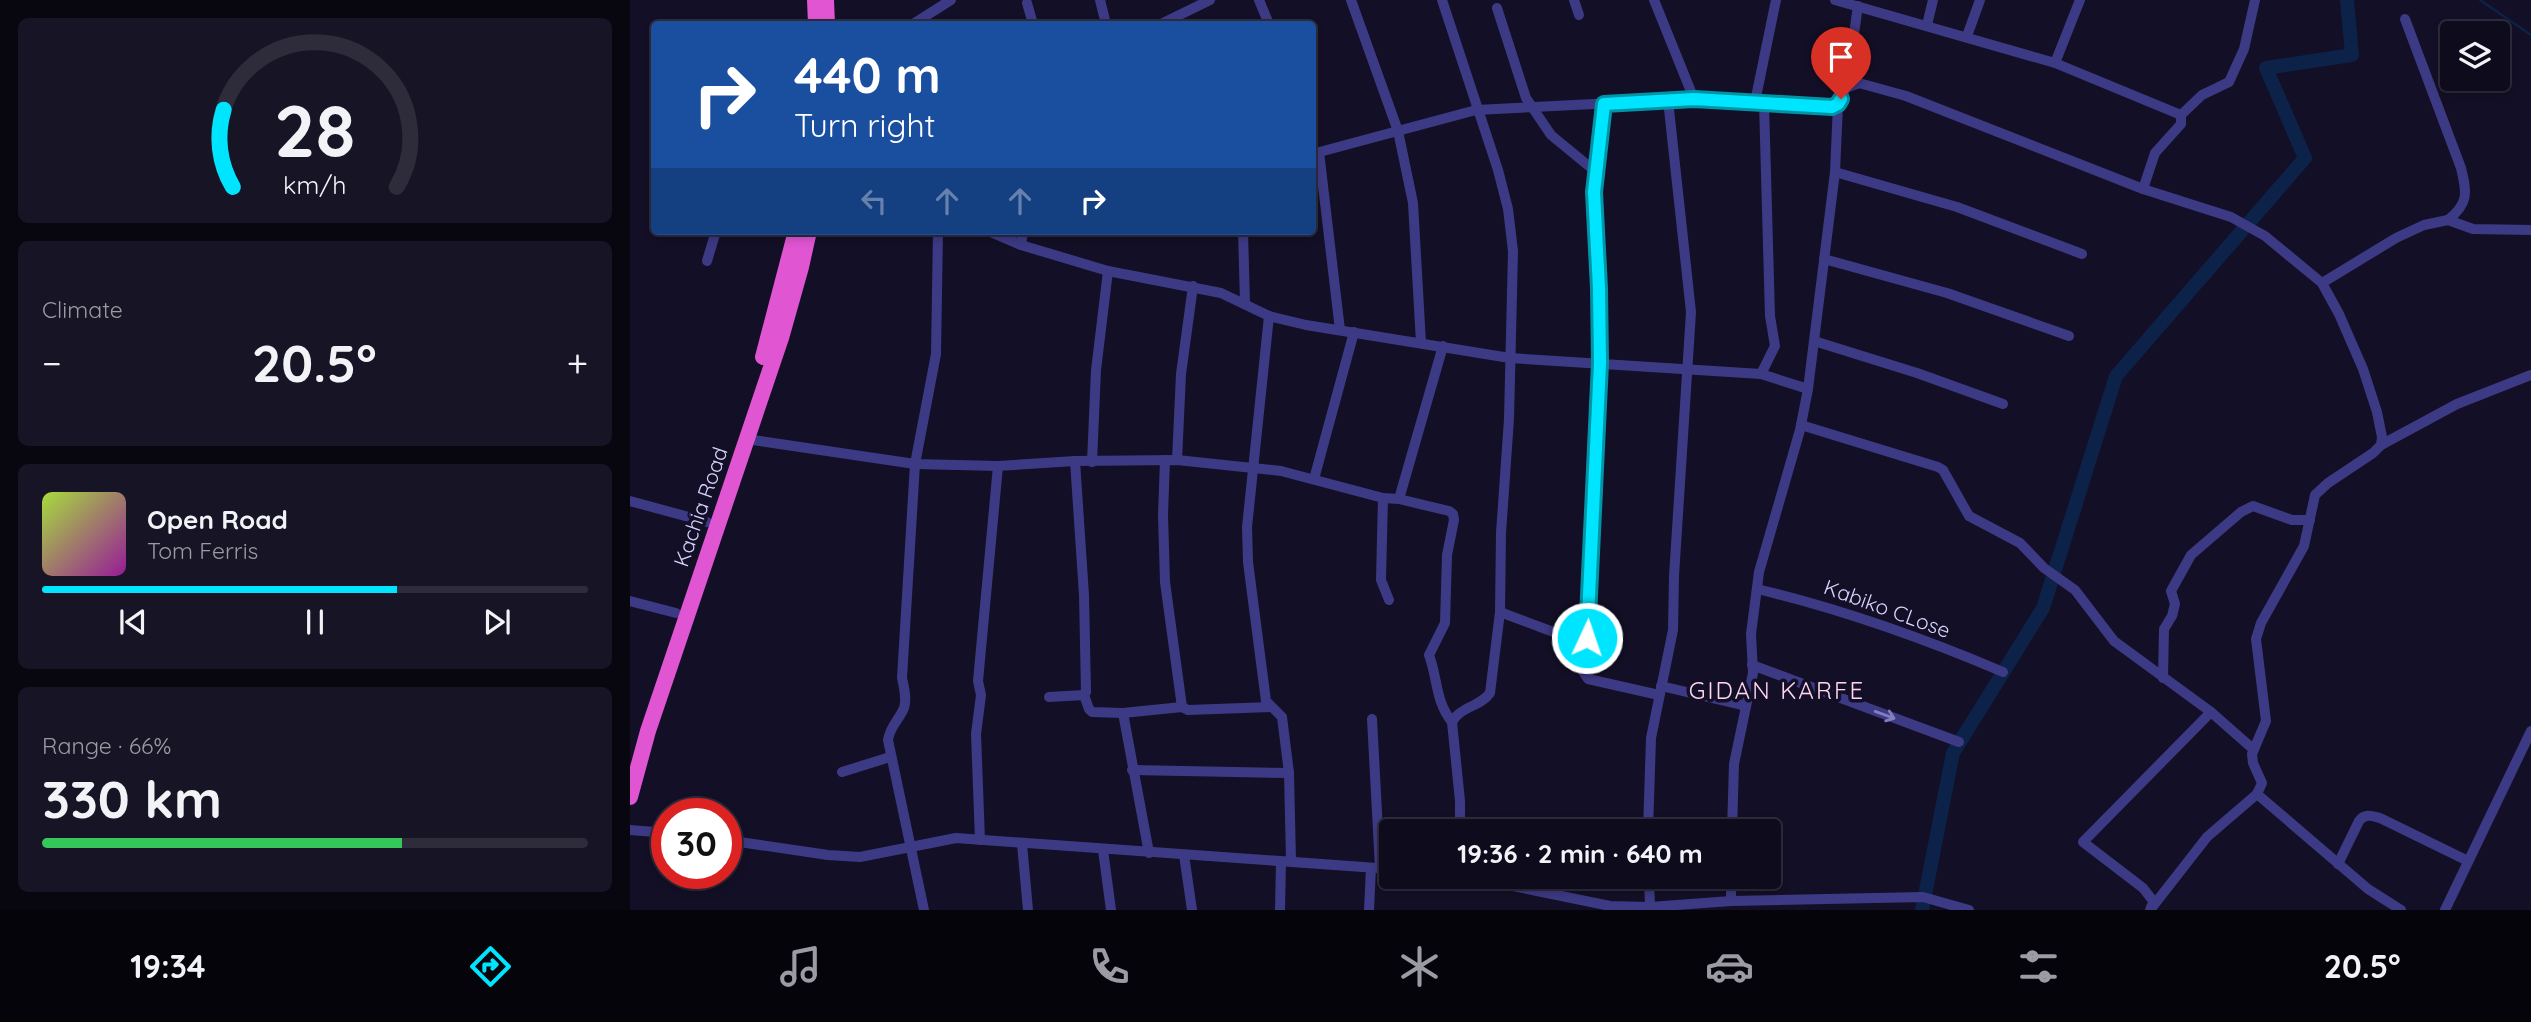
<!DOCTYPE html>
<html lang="en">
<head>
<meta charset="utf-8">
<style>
  body { margin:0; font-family:Quicksand,sans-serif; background:#171425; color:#f1f3f6; height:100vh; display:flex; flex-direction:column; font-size:26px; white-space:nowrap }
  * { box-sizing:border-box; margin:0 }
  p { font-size:23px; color:#9b9ba3 }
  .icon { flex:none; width:38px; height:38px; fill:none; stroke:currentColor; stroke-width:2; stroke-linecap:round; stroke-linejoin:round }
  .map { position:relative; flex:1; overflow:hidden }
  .details { display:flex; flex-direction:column; gap:18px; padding:18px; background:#08060f; width:630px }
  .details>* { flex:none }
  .banner { position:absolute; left:21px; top:21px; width:665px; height:214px; border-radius:7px; box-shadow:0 4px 10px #0003,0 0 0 2px #2e2b3b; background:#1a4fa0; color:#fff; overflow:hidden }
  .fabs { position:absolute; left:1810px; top:21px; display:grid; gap:14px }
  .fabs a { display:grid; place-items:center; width:70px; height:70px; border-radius:7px; background:#0e0b1c; box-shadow:0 4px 10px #0003,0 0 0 2px #2e2b3b; font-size:35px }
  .speed { position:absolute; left:21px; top:798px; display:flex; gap:14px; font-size:35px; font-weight:700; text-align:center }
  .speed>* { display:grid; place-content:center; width:91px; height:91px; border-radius:50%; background:#0e0b1c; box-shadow:0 4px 10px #0003,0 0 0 2px #2e2b3b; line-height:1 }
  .speed .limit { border:10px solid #d22; background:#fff; color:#111 }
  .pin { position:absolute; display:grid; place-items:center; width:60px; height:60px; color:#fff; margin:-72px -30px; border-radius:50% 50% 50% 0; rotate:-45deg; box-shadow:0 0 7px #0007 }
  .pin .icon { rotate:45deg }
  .me { position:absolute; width:77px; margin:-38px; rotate:3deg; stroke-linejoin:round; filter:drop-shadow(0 0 5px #0008) }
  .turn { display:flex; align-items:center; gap:24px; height:147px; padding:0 28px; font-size:32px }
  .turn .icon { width:91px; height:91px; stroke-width:2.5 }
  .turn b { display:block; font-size:49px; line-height:60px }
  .lanes { display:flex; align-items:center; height:66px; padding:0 28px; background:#0003; justify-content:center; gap:35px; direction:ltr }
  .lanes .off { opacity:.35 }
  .big { font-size:52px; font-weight:700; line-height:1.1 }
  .details .card { flex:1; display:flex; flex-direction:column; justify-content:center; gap:10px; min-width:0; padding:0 24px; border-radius:10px; background:#171425 }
  .details .dial { align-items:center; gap:0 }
  .dial svg { height:182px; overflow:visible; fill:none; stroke:#2e2b3b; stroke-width:7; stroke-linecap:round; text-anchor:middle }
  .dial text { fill:#f1f3f6; stroke:none }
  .song { display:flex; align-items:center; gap:21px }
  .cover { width:84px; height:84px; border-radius:10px; background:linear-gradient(135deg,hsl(80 70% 55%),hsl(300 70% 35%)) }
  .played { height:7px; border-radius:4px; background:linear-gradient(90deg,#00e5ff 65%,#2e2b3b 65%) }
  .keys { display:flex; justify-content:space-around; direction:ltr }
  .heat { display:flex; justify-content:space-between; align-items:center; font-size:38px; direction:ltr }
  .charge { height:10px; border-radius:5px; background:linear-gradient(90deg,#34c759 66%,#2e2b3b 0) }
  .trip { position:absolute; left:749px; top:819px; width:402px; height:70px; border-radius:7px; background:#0e0b1c; box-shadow:0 4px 10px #0003,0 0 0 2px #2e2b3b; font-weight:700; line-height:70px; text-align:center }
  .dock { display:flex; height:112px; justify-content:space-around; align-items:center; background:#06040b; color:#9b9ba3 }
  .dock .icon { width:49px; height:49px }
  .dock .selected { color:#00e5ff }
  .dock b { font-size:32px; color:#f1f3f6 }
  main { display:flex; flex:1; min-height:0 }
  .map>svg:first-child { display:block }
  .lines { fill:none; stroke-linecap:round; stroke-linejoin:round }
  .stream { stroke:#0c2248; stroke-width:2.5 }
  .river { stroke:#0c2248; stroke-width:14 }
  .minor { stroke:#3d3a85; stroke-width:10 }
  .trunk { stroke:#e055d1; stroke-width:16 }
  .oneway { stroke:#837fbc }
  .route-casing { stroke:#0095a6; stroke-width:18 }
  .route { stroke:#00e5ff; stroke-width:12 }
  .labels { text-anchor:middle; stroke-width:7; stroke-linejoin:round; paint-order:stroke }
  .street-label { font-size:21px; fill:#d9d4ff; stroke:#130f26 }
  .quarter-label { font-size:24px; letter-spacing:2px; fill:#ffd6f0; stroke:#130f26 }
</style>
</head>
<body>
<main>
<section class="details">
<div class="card dial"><svg viewBox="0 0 100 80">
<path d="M14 69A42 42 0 1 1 86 69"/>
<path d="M14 69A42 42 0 0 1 10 35" stroke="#00e5ff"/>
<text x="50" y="56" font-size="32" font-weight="700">28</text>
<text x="50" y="72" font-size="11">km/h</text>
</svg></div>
<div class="card"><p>Climate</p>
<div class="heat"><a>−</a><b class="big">20.5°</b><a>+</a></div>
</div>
<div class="card">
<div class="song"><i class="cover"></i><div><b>Open Road</b><p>Tom Ferris</p></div></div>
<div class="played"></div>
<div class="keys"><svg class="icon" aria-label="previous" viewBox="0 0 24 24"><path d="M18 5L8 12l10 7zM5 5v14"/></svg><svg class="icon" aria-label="pause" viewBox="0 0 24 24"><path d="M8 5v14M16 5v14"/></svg><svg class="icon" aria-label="next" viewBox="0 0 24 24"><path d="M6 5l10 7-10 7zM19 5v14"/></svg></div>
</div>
<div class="card"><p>Range · 66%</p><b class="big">330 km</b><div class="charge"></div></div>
</section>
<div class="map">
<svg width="1901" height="910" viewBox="0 0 1901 910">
  <rect width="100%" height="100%" fill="#130f26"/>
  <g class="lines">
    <!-- stream -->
    <polyline class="stream" points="1850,0 1901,35"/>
    <!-- river -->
    <polyline class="river" points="1292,910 1323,753 1413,608 1486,376 1675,158 1636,68 1722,55 1717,0"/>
    <!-- minor -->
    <g class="minor">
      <polyline points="470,0 476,24"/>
      <polyline points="629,0 639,24"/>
      <polyline points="721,0 768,131 783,203 791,343"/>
      <path d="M 812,0 L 868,170 L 878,209 L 883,251 L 879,419 L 871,533 L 870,612 L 860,693 C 850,707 831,706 822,722 L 830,801 L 830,831"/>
      <polyline points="944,0 949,15"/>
      <polyline points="1024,0 1064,99"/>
      <polyline points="1205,0 1425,63 1551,115"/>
      <polyline points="397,3 403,24"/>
      <polyline points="867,8 896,98 921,135 966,172"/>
      <path d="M 1775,19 L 1831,168 C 1837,193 1839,203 1818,220"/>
      <polyline points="283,24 321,0"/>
      <polyline points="531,24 580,0"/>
      <polyline points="1297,25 1303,0"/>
      <polyline points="1337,36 1350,0"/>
      <polyline points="1425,63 1450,0"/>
      <polyline points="1216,88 1228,6"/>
      <polyline points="1125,102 1146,0"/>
      <polyline points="974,104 964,192 969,288 970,363 954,673 958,679 1029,695"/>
      <polyline points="689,152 710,330"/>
      <polyline points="682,154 846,110 1064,99 1202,107 1208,105 1216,88 1229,83 1276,96 1513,189 1601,217 1635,236 1692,283 1709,314 1733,369 1747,412 1752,437 1751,445 1743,453 1698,483 1685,495 1674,546 1631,623 1626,639 1636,721 1622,754 1623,763 1632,783 1627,794 1577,837 1520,910"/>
      <polyline points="1205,172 1327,207 1452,254"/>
      <polyline points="1513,189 1525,153 1551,124 1551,115 1572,95 1599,82 1614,49 1625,0"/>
      <polyline points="358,231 391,245 478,271 591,293 639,316 676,325 880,358 1131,374 1178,389"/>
      <polyline points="613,231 615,303"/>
      <polyline points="391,245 393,231"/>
      <polyline points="1194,259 1317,293 1439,336"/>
      <polyline points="77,261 86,231"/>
      <polyline points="1692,283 1766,238 1794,225 1818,220 1843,229 1901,230"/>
      <polyline points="639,316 617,527 618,562 636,701 652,717 659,773 661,861"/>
      <polyline points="1184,341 1287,373 1373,404"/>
      <polyline points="1131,374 1145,346 1140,316 1134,103"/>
      <polyline points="1171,425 1308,467 1313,470 1339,516 1390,543 1414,568 1445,590 1484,641 1581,712 1623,749"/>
      <path d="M 116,439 L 285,464 L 368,466 L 445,461 L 547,460 L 651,471 L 753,498 L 769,499 L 819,511 L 823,514 L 824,520 L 817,555 L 815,623 L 799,655 C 808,679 805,701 822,722"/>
      <polyline points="1751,445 1827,404 1901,375"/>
      <polyline points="535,460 533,515 535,582 552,707"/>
      <polyline points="547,460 551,374 563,286"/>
      <polyline points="445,461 454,595 456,692 454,695 459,709 462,712 493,713 552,707 558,710 641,707"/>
      <polyline points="462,462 466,370 478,271"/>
      <polyline points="684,479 724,332"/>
      <polyline points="753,498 751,580 759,600"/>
      <polyline points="769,499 813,346"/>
      <polyline points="0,501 77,522"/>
      <path d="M 1127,589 C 1211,609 1293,638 1373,672"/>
      <polyline points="0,601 46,613"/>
      <polyline points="870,612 942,639 957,638"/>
      <polyline points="1122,665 1329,742"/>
      <polyline points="1533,678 1534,629 1542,616 1545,604 1541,591 1561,555 1611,512 1623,506 1662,520 1680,520"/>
      <polyline points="1031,686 1116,706"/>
      <polyline points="419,697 454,695"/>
      <polyline points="493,713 519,853"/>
      <polyline points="742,719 750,868"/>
      <polyline points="502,770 659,773"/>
      <polyline points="212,772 260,757"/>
      <polyline points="1627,794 1738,889 1771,910"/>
      <polyline points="0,830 37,833"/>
      <polyline points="1018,831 1021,738 1043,630 1044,576 1061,312 1038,100"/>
      <polyline points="1102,831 1104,764 1123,673 1121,634 1129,572 1170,430 1178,389 1205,172 1208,105"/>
      <polyline points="96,840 198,855 230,857 326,838 761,869"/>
      <polyline points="350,840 346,734 351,695 348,681 368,466"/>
      <polyline points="392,844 398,910"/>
      <polyline points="473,850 481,910"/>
      <polyline points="554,855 562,910"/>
      <path d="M 1708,864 L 1729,821 C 1735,813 1742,816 1750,818 L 1838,861"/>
      <polyline points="839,877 980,906 1020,907 1101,901 1293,897 1339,910"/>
      <polyline points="1019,877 1020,907"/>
      <polyline points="1101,901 1101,877"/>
      <polyline points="1521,907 1524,902 1513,888 1453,842 1581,712"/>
      <path d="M 294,910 L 258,740 C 260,726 269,720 274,708 C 277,699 274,687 272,678 L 285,464 L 306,354 L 308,231"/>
      <polyline points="650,910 651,861"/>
      <polyline points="739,910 741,868"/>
      <polyline points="1815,910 1901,731"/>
    </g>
    <!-- trunk -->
    <g class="trunk">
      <polyline points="185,0 186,24"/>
      <polyline points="196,0 197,24"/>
      <polyline points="133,357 166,231"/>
      <polyline points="0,797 18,731 151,338 171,267 179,231"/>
    </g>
  </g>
  <!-- one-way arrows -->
  <defs><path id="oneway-shaft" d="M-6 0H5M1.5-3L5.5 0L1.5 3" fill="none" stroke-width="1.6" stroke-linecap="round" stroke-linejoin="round" transform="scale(1.75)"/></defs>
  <use class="oneway" href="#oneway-shaft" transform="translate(1255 715) rotate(20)"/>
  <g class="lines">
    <!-- route casing -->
    <g class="route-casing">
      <polyline id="route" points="957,638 970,363 969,288 964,192 974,104 1064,99 1202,107 1208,104 1211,99"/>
    </g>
    <!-- route -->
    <use href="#route" class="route"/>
  </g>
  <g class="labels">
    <!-- street labels -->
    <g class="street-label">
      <text transform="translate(71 507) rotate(-71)" y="7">Kachia Road</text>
      <text transform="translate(1257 609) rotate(20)" y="7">Kabiko CLose</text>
    </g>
    <!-- quarter labels -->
    <g class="quarter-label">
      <text x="1147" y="699">GIDAN KARFE</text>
    </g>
  </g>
</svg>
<div class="fabs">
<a><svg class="icon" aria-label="layers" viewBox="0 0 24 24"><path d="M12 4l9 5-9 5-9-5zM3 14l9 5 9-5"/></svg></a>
</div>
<div class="speed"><div class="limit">30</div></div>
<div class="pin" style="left:1211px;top:99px;background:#d93025"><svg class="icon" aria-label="arrive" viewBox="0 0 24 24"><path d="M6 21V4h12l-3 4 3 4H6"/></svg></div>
<svg class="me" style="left:957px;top:638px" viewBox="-20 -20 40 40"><circle r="17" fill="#00e5ff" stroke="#fff" stroke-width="3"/><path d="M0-11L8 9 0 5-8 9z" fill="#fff"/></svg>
<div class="trip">19:36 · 2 min · 640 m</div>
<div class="banner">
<div class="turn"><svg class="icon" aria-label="right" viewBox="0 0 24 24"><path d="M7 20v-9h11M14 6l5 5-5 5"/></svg><div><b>440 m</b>Turn right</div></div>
<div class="lanes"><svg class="icon off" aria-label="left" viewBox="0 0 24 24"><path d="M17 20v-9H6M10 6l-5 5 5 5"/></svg><svg class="icon off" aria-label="ahead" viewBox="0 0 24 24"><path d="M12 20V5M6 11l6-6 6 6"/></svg><svg class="icon off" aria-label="ahead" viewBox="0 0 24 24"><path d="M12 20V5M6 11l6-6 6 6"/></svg><svg class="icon" aria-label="right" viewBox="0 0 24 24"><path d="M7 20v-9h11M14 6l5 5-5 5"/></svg></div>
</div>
</div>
</main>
<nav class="dock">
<b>19:34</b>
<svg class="icon selected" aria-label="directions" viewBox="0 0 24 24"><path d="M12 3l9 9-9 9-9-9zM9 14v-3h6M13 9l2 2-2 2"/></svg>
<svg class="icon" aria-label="music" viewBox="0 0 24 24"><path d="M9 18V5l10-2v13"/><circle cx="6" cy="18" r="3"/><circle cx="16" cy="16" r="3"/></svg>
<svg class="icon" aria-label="phone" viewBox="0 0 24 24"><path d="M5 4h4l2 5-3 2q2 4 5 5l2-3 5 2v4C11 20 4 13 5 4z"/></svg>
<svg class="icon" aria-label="climate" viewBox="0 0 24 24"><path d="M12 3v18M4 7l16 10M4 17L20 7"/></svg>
<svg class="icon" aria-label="car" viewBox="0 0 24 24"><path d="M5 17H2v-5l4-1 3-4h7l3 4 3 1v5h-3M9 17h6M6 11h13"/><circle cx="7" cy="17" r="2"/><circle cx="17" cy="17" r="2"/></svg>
<svg class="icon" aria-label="filters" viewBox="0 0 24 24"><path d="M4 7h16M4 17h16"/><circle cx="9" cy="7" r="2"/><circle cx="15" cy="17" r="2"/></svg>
<b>20.5°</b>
</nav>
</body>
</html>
